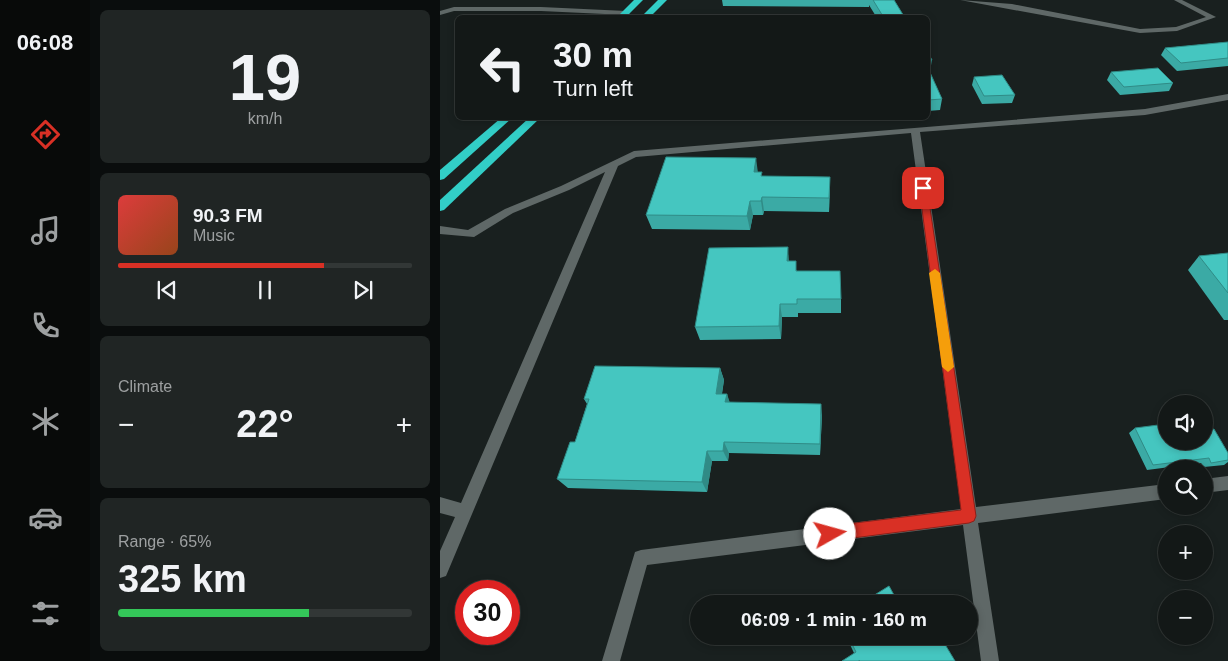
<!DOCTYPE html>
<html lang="en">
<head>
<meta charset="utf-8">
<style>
  body { margin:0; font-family:Helvetica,sans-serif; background:#202524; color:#f1f3f6; height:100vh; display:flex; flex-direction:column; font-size:19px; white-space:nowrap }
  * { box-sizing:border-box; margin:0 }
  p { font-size:16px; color:#9da0a1 }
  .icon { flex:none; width:28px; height:28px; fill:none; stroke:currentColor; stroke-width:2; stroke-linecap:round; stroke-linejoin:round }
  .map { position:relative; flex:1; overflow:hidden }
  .drawer { display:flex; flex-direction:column; gap:10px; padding:10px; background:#0a0d0d; width:350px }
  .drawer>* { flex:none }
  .guide { position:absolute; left:15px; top:15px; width:475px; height:105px; border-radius:8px; box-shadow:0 2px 8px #0003,0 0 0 1px #323736; background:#131817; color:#f1f3f6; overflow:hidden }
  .buttons { position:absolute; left:718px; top:395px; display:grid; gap:10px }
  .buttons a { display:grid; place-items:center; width:55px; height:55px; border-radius:50%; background:#131817; box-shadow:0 2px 8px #0003,0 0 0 1px #323736; font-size:25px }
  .speed { position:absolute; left:15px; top:580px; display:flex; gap:10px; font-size:25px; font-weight:700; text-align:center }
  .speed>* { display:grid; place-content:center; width:65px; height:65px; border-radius:50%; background:#131817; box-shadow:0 2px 8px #0003,0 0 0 1px #323736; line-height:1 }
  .speed .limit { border:8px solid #d22; background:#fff; color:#111 }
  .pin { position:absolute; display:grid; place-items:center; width:42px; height:42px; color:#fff; margin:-21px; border-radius:10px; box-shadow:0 2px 8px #0006 }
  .me { position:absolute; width:55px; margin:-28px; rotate:83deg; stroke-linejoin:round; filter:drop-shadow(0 0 4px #0008) }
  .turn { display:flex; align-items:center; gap:18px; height:105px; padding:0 15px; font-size:22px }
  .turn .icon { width:65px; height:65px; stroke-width:2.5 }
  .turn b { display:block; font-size:35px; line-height:42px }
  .big { font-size:38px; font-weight:600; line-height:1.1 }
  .drawer .widget { flex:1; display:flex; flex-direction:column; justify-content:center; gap:8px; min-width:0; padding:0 18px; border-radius:8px; background:#202524 }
  .drawer .dial { align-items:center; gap:0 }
  .dial b { font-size:65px; line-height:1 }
  .song { display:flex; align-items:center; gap:15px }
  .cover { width:60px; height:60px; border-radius:8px; background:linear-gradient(135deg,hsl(0 70% 55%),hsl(20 70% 35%)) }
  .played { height:5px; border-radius:2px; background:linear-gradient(90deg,#d93025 70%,#323736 70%) }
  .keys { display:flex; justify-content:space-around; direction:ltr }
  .heat { display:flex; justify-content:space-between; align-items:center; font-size:28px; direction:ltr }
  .charge { height:8px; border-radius:4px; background:linear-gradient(90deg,#34c759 65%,#323736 0) }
  .trip { position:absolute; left:250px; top:595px; width:288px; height:50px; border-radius:25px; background:#131817; box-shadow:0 2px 8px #0003,0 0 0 1px #323736; font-weight:600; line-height:50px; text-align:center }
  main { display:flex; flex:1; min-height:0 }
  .dock { display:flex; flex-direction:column; width:90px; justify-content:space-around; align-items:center; background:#080a09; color:#9da0a1 }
  .dock .icon { width:35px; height:35px }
  .dock .active { color:#d93025 }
  .dock b { font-size:22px; color:#f1f3f6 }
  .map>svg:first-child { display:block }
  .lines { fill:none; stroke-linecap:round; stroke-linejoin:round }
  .minor { fill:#5f6867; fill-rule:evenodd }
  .highway { fill:#32cec7; fill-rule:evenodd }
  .wall { fill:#3baaa5 }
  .shaded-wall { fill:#308b86 }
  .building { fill:#45c6c0; stroke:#308b86 }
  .route { fill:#d93025; stroke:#8d1f18 }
  .slow { fill:#f59e0b }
</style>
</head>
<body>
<main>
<nav class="dock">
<b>06:08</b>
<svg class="icon active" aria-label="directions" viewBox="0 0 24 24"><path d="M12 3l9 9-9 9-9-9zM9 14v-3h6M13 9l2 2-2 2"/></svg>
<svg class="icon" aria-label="music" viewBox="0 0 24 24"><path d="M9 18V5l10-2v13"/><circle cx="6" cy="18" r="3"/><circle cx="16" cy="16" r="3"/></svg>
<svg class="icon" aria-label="phone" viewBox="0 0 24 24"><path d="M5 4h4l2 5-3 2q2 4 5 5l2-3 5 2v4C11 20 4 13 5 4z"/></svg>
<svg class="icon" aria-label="climate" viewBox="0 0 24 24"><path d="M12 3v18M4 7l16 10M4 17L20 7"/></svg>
<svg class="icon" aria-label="car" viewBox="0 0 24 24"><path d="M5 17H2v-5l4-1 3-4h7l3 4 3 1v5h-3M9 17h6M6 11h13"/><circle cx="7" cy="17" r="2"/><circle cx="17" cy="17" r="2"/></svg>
<svg class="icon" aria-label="filters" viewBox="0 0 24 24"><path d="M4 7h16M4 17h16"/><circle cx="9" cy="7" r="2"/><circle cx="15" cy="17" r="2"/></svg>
</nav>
<section class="drawer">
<div class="widget dial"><b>19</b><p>km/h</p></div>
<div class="widget">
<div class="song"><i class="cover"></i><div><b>90.3 FM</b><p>Music</p></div></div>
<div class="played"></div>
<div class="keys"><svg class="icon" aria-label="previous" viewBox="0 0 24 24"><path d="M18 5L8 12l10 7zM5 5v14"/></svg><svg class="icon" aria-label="pause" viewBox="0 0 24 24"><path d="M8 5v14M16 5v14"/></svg><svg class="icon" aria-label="next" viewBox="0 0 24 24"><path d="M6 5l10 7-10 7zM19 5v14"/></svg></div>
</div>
<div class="widget"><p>Climate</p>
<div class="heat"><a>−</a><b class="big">22°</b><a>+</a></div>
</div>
<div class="widget"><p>Range · 65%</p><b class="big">325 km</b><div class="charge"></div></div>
</section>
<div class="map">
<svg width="788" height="661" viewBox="0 0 788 661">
  <rect width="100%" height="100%" fill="#19201f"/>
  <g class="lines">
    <!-- minor -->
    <g class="minor">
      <polygon points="520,0 572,4 700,29 736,27 766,17 734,0 742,0 776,17 737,31 700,33"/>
      <polygon points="14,7 101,7 186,11 190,13 186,15 101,11 14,11 0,15 0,11"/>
      <polygon points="788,94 788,100 705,115 480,132 536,507 726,484 726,499 538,523 559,661 541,661 523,525 207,565 180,661 162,661 195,552 201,550 521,509 471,133 196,157 178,166 6,576 0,578 0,551 15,517 0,513 0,497 21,503 165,172 129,190 73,213 34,237 0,234 0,226 28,230 65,209 121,186 194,151 705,109"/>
      <polygon points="788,476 788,490 764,493 764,479"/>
    </g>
    <!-- highway -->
    <g class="highway">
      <polygon points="194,0 203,0 185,18 176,18"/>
      <polygon points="218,0 227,0 209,18 200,18"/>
      <polygon points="61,118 72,118 4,179 0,180 0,170"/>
      <polygon points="89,118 100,118 4,210 0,211 0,200"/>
    </g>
  </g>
  <!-- wall -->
  <g class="wall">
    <polygon points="282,0 454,0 465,18 437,18 429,5 429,7 283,6"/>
    <polygon points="788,42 788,66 737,71 721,55 725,48"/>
    <polygon points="488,53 490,71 489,71 502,99 500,110 488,111"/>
    <polygon points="671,72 733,83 729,91 680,95 667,80"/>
    <polygon points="534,77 575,95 572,103 542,104 532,85"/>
    <polygon points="318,172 322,176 390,177 389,212 324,211 323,215 313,215 310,230 212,229 206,215"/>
    <polygon points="788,253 788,320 784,320 748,270 759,256"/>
    <polygon points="349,261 357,271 401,299 401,313 358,313 358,317 342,317 341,339 260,340 255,327"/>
    <polygon points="280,368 284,380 282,394 287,394 289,402 382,415 380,455 289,453 288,461 272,461 267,492 128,488 117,479 135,442 147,404 144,399"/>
    <polygon points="695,428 788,453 788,462 784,465 764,467 761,463 707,470 689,433"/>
    <polygon points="406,636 500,636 414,653"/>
  </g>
  <!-- shaded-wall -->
  <g class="shaded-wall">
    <polygon points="492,60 490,71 488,71 488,61"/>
    <polygon points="316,158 318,173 314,172"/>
    <polygon points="390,177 390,191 389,212 389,198"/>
    <polygon points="322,197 324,211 323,215 321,201"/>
    <polygon points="310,201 313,215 310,230 307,216"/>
    <polygon points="348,247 349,262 347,261"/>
    <polygon points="340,304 342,317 341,339 339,326"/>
    <polygon points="280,368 284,380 280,405 276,394"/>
    <polygon points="287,394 291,406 285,402"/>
    <polygon points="381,404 382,415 380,455 380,444"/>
    <polygon points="284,442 289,453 288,461 283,451"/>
    <polygon points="267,451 272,461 267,492 262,482"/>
  </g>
  <!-- building -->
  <g class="building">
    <polygon points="433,0 454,0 465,18 444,18"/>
    <polygon points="788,42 788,58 741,63 725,48"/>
    <polygon points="488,53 492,60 488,61"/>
    <polygon points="488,68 502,99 488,100"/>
    <polygon points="718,68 733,83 684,87 671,72"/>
    <polygon points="562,75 575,95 544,96 534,77"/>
    <polygon points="226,157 316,158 314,172 322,172 321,176 390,177 389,198 322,197 321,201 310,201 307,216 206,215"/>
    <polygon points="348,247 347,261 356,261 356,271 400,271 401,299 357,299 357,304 340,304 339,326 255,327 269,248"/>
    <polygon points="788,253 788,293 759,256"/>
    <polygon points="155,366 280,368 276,394 287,394 285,402 381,404 380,444 284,442 283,451 267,451 262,482 117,479 130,442 135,442 149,399 144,399"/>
    <polygon points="726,424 726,441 764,441 764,430 774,429 788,453 788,460 771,463 769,458 713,465 695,428"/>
    <polygon points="449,586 459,604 420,604"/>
    <polygon points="408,636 500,636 515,661 420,661 419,660 419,661 402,661 416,652"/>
  </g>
  <!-- route -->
  <polygon class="route" points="479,186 487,188 536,516 534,521 529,523 390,541 385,539 383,534 385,528 390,526 521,510"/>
  <!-- slow -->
  <polygon class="slow" points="495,269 500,273 514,367 508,372 502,367 489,273"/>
</svg>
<div class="buttons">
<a><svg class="icon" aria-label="sound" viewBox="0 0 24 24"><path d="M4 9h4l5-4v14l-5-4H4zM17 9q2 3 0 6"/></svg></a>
<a><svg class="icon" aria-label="search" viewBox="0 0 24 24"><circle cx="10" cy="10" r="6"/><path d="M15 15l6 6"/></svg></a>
<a>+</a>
<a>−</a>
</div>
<div class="speed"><div class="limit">30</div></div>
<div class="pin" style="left:483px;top:188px;background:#d93025"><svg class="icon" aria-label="arrive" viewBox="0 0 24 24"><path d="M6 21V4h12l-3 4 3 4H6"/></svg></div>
<svg class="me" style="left:390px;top:534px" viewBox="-20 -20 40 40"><circle r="19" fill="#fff"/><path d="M0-13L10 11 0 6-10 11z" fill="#d93025"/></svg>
<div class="trip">06:09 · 1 min · 160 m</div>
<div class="guide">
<div class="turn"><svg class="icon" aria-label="left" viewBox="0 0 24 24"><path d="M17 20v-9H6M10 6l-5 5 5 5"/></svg><div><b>30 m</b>Turn left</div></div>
</div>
</div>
</main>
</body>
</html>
